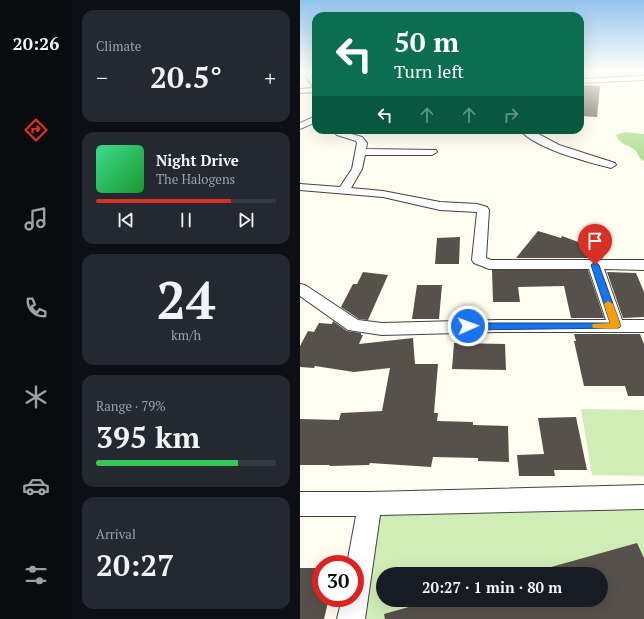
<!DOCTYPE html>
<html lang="en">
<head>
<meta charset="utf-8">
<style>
  body { margin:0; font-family:"PT Serif",serif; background:#242831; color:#f1f3f6; height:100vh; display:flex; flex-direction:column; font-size:15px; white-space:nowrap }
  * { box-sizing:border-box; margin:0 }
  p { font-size:13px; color:#9ea1a6 }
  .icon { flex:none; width:22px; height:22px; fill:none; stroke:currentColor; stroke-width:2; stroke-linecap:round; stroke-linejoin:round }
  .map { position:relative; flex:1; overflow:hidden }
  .side { display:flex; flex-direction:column; gap:10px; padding:10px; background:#0d0f14; width:228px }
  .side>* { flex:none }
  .banner { position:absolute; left:12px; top:12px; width:272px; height:122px; border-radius:12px; box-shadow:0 4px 16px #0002; background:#0b6e4f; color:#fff; overflow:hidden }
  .speed { position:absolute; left:12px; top:555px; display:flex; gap:8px; font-size:20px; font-weight:700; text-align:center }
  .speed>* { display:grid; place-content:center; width:52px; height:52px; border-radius:50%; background:#171b24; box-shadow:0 4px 16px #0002; line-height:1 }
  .speed .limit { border:6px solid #d22; background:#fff; color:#111 }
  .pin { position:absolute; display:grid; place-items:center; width:34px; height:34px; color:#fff; margin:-41px -17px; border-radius:50% 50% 50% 0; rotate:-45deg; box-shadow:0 0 4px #0007 }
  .pin .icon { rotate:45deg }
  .me { position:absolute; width:44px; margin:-22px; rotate:88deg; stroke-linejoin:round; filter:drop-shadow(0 0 3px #0008) }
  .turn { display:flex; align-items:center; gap:14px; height:84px; padding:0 16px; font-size:18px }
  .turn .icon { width:52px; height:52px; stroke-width:2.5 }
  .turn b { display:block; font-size:28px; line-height:34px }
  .lanes { display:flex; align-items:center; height:38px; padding:0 16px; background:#0003; justify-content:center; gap:20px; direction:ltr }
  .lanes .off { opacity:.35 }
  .big { font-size:30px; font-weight:700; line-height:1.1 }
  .side .widget { flex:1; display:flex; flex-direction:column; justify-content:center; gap:6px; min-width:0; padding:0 14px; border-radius:12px; background:#242831 }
  .side .dial { align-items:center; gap:0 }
  .dial b { font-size:52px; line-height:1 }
  .song { display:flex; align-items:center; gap:12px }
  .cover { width:48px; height:48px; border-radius:6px; background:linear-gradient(135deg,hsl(150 70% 55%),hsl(130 70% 35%)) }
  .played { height:4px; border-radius:2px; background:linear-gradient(90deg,#d93025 75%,#363941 75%) }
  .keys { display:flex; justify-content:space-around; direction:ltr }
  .heat { display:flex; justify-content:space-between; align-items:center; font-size:22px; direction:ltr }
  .charge { height:6px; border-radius:3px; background:linear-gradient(90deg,#34c759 79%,#363941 0) }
  .trip { position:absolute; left:76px; top:567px; width:232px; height:40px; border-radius:20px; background:#171b24; box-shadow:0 4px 16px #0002; font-weight:700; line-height:40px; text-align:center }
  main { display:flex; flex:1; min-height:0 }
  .menu { display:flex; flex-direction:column; width:72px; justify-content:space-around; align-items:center; background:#090b0e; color:#9ea1a6 }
  .menu .icon { width:28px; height:28px }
  .menu .selected { color:#d93025 }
  .menu b { font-size:18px; color:#f1f3f6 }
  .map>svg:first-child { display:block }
  .green { fill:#d1edb7; fill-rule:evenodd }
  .forest { fill:#b4df95 }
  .building { fill:#58504a }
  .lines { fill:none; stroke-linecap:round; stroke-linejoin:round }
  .minor-casing { stroke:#424242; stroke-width:2 }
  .minor { fill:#fff; fill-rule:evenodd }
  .route { fill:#1a73e8; stroke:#114b97 }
  .slow { fill:#f59e0b }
</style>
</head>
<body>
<main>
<nav class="menu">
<b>20:26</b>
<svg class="icon selected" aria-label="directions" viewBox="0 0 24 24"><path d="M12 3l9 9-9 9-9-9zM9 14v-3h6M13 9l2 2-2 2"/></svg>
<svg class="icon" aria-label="music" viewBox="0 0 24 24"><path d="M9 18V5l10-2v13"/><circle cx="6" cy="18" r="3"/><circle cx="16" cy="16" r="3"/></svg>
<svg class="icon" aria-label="phone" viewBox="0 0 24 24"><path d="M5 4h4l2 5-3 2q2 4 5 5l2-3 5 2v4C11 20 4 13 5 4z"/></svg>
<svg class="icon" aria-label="climate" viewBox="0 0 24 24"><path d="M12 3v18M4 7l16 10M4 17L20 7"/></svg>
<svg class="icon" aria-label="car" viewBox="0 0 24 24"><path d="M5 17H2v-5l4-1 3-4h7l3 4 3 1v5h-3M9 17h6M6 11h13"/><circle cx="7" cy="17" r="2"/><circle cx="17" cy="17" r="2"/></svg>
<svg class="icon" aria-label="filters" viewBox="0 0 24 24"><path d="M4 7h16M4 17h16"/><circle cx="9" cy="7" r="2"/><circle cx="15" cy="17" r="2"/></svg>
</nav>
<section class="side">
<div class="widget"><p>Climate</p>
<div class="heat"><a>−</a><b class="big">20.5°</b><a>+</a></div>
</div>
<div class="widget">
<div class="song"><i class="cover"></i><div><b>Night Drive</b><p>The Halogens</p></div></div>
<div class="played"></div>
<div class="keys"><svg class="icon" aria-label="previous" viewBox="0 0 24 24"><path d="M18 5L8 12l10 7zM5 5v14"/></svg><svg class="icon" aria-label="pause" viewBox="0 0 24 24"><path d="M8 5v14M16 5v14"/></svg><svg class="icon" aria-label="next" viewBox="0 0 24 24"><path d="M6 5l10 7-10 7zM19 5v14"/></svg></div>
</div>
<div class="widget dial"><b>24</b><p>km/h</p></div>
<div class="widget"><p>Range · 79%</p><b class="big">395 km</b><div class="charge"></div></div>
<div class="widget"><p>Arrival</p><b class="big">20:27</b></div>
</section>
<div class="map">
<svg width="344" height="619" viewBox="0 0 344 619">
  <rect width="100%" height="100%" fill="#fffdf0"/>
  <!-- green -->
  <g class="green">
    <polygon points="281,409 344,410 344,476 292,475"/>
    <path d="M 344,507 L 344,619 L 61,619 L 80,513 ZM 83,574 L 301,574 L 301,600 L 83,600 Z"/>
  </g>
  <!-- forest -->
  <g class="forest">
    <polygon points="280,70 344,70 344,75 300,78 296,77 291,73 280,74"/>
    <path d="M 325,132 L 344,134 L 344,161 C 339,159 339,155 336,151 C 328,143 323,148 316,135 Z"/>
  </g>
  <!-- building -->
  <g class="building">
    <polygon points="280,85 300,86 297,117 280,116"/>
    <polygon points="238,231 261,238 262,236 289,246 305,249 303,258 216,258"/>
    <polygon points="160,237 159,264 135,264 137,238"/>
    <polygon points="192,270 288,270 304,318 271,318 264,286 218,287 220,302 193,302"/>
    <polygon points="63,272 88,275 68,320 59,319 41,307 53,284 57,284"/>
    <polygon points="307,272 336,273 344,292 344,317 323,318"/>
    <polygon points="117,285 142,285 139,319 112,319"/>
    <polygon points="33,321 47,331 61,333 61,335 63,335 59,344 113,338 115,364 138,364 134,413 138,413 137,421 173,422 173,425 208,426 209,462 178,461 178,458 133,457 131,467 70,463 69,465 29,466 30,465 0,465 0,419 39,420 41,413 82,411 90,368 54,372 15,366 14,368 0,367 0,346 8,331 14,332 19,323 32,324"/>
    <polygon points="274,334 340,334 344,344 344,396 328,396 325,386 284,386 274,341 276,341"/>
    <polygon points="154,343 205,344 206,370 152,369"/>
    <polygon points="276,417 287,470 254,470 255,476 219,476 217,455 244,454 238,418"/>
    <polygon points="337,543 344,558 344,619 85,619 84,614 134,600 301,600 301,574 226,574"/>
    <polygon points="0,568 21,568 21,598 29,598 24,619 0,619"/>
  </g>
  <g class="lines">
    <!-- minor casing -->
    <g class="minor-casing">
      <g id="minor">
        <polygon points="11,70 16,70 16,73 14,75 16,80 16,92 0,93 0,89 14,88 6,77 7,72"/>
        <polygon points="344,76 344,80 280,83 280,79"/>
        <polygon points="16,116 16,122 0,129 0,123"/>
        <polygon points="36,130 46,130 45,132 62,137 67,143 66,149 136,150 137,152 132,155 65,155 62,169 51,188 83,191 140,202 177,204 187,207 189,210 186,258 191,260 344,260 344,270 304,269 322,320 344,320 344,332 197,332 82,335 48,330 0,296 0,284 5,285 58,320 82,323 197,320 306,320 289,269 189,269 174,263 172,260 177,212 140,210 83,197 0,190 0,184 40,187 52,169 57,143 56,141 37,135 35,133"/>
        <path d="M 220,130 L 231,130 L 259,145 L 315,163 L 316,165 L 311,168 C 288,162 236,149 220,130 Z"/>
        <polygon points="344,485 344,509 80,515 65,619 37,619 42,598 55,598 55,564 47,564 56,516 0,516 0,492 70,492"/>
      </g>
    </g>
    <!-- minor -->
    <use href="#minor" class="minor"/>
  </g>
  <!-- sky -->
  <linearGradient id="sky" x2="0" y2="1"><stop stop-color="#92c4ef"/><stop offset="0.45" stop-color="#fffef8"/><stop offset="1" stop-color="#fffef8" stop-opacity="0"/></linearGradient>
  <rect width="344" height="157" fill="url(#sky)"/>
  <!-- route -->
  <polygon class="route" points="295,262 299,265 321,326 319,328 168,330 164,326 168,323 310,323 291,265"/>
  <!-- slow -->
  <polygon class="slow" points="308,301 313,304 321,326 316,329 293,328 292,326 293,324 310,323 304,304"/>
</svg>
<div class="speed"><div class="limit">30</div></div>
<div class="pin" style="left:295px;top:265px;background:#d93025"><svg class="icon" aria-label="arrive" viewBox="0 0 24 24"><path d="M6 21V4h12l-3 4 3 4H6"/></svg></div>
<svg class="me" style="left:168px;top:326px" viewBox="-20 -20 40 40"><circle r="17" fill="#1a73e8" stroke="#fff" stroke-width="3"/><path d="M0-11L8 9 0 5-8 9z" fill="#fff"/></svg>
<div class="trip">20:27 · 1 min · 80 m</div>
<div class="banner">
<div class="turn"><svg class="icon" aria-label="left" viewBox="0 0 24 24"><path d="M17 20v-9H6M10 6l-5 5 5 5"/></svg><div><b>50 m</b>Turn left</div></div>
<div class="lanes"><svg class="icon" aria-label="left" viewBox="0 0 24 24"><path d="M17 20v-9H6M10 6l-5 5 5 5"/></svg><svg class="icon off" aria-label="ahead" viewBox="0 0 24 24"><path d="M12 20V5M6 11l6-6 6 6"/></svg><svg class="icon off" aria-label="ahead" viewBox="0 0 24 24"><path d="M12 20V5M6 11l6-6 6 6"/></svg><svg class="icon off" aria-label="right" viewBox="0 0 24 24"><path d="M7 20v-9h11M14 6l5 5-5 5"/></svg></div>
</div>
</div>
</main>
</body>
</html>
